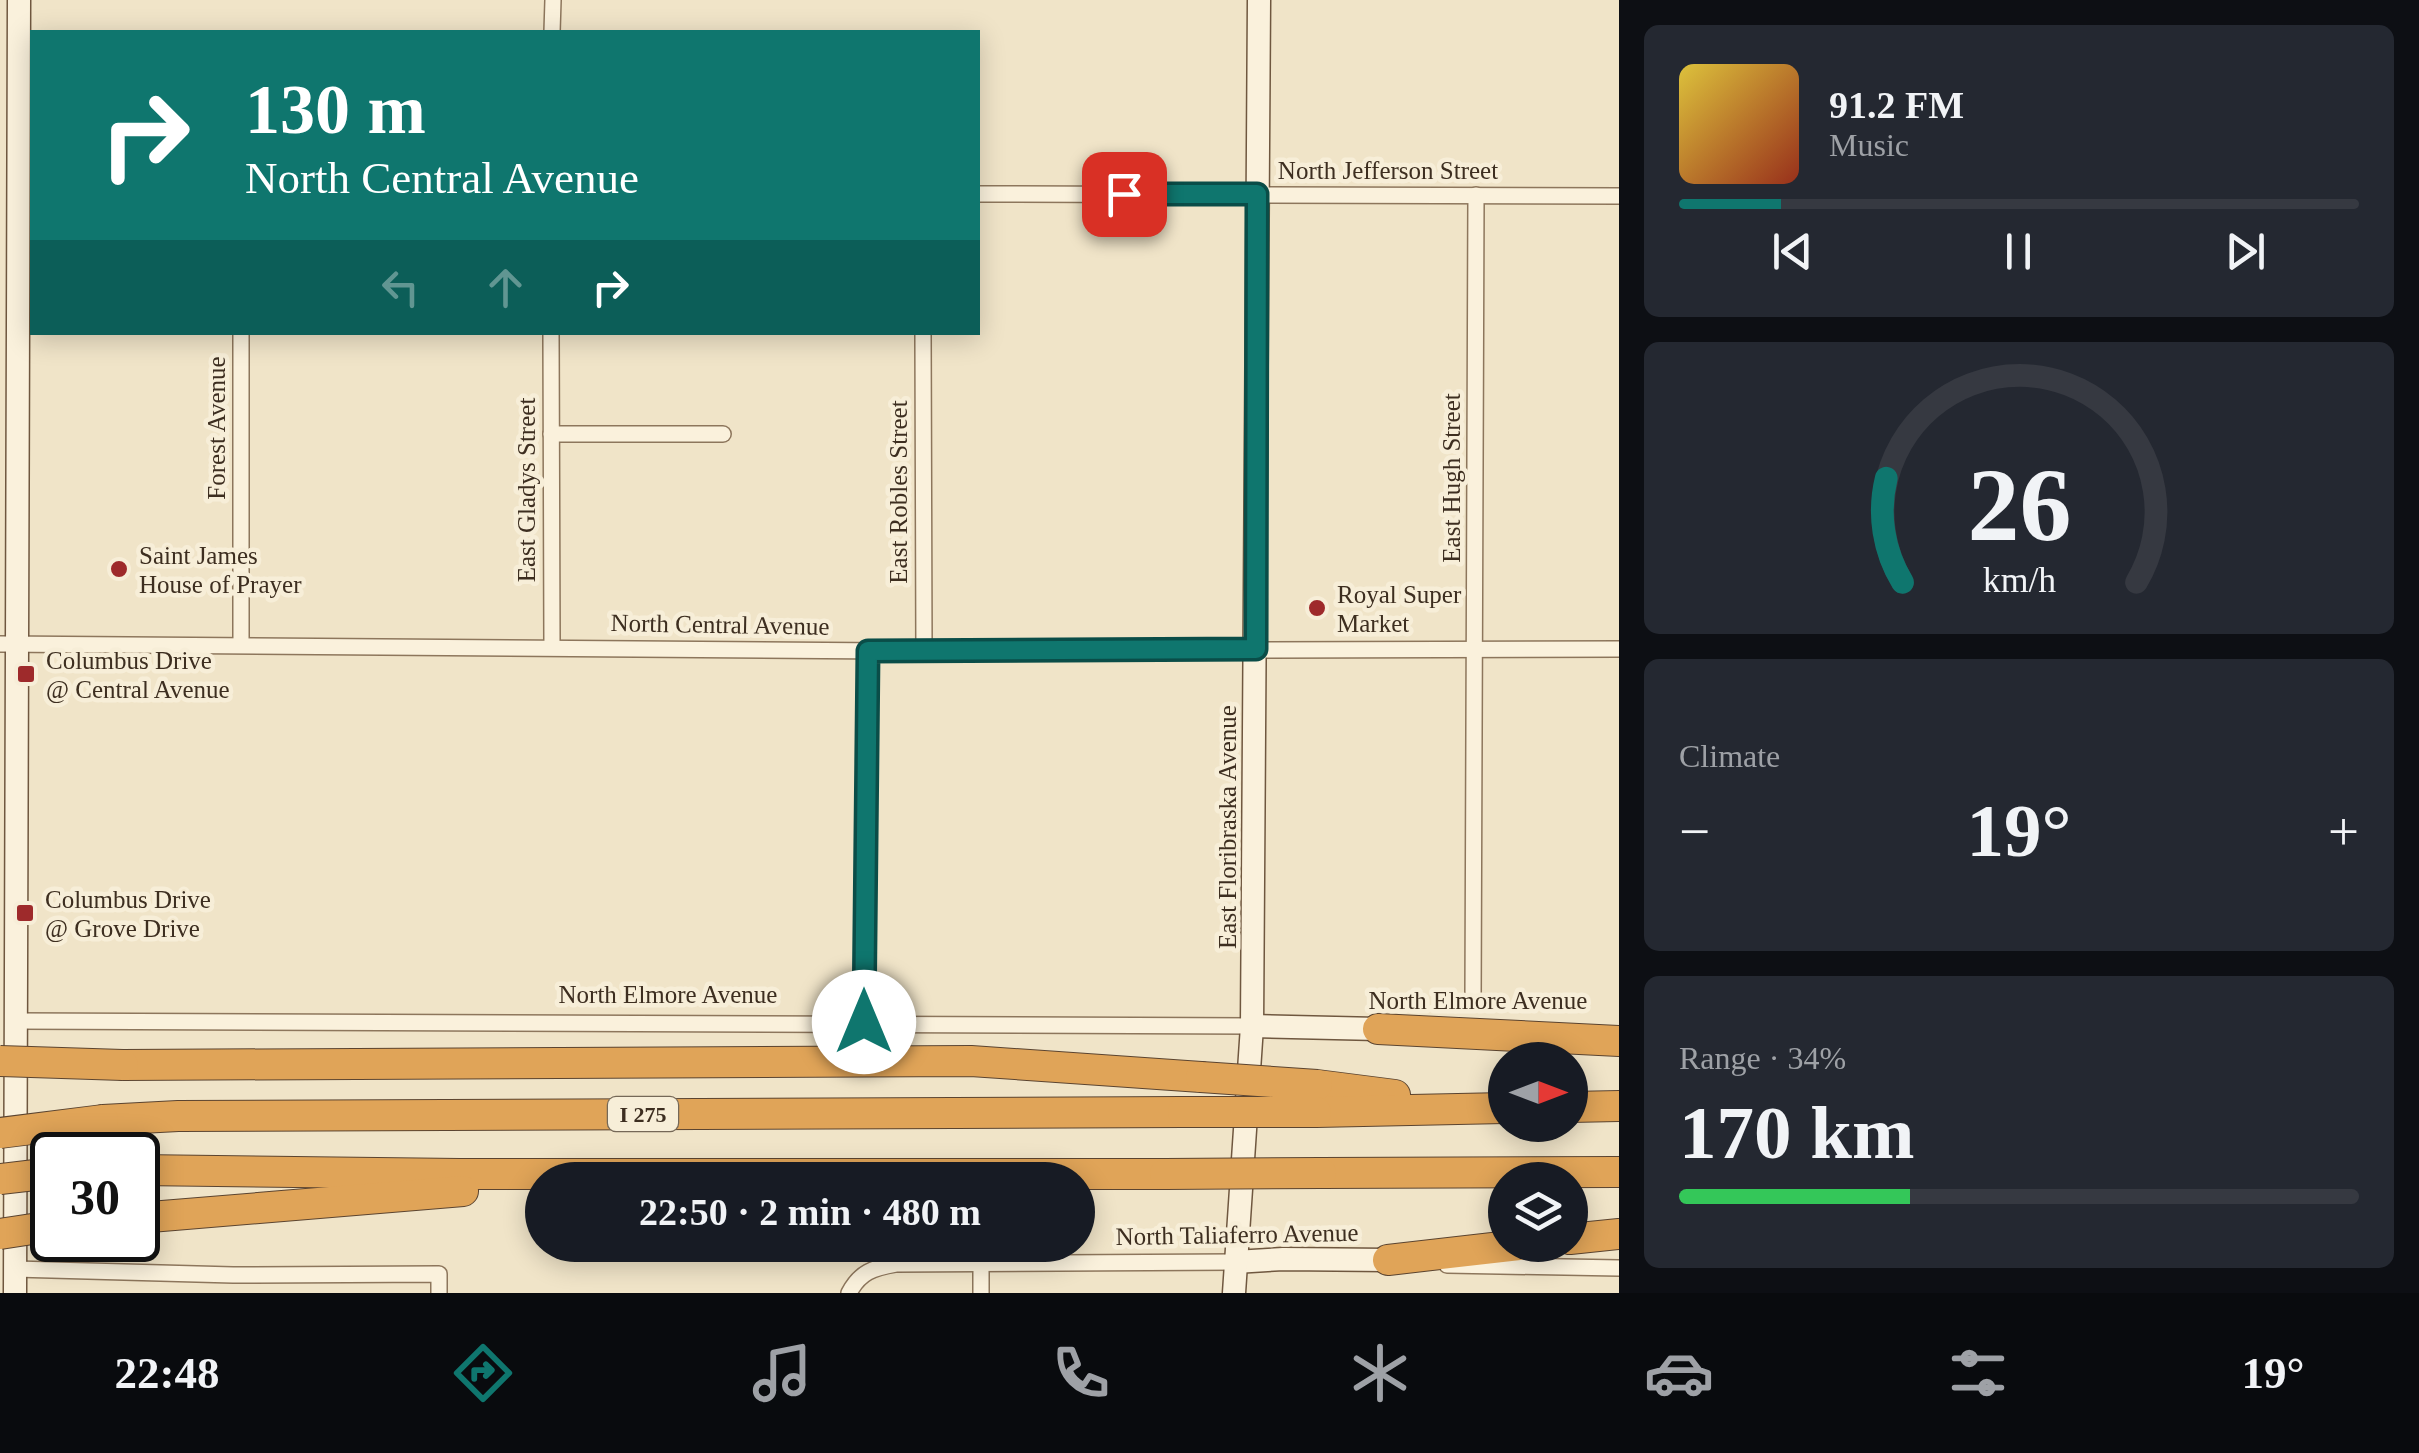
<!DOCTYPE html>
<html lang="en">
<head>
<meta charset="utf-8">
<style>
  body { margin:0; font-family:"Times New Roman",serif; background:#242831; color:#f1f3f6; height:100vh; display:flex; flex-direction:column; font-size:38px; white-space:nowrap }
  * { box-sizing:border-box; margin:0 }
  p { font-size:32px; color:#9ea1a6 }
  .icon { flex:none; width:55px; height:55px; fill:none; stroke:currentColor; stroke-width:2; stroke-linecap:round; stroke-linejoin:round }
  .map { position:relative; flex:1; overflow:hidden }
  .panel { display:flex; flex-direction:column; gap:25px; padding:25px; background:#0d0f14; width:800px }
  .panel>* { flex:none }
  .top-card { position:absolute; left:30px; top:30px; width:950px; height:305px; border-radius:0px; box-shadow:0 5px 25px #0003; background:#0f766e; color:#fff; overflow:hidden }
  .needle { width:65px; rotate:90deg }
  .fabs { position:absolute; left:1488px; top:1042px; display:grid; gap:20px }
  .fabs a { display:grid; place-items:center; width:100px; height:100px; border-radius:50%; background:#171b24; box-shadow:0 5px 25px #0003; font-size:50px }
  .speed { position:absolute; left:30px; top:1132px; display:flex; gap:20px; font-size:50px; font-weight:700; text-align:center }
  .speed>* { display:grid; place-content:center; width:130px; height:130px; border-radius:50%; background:#171b24; box-shadow:0 5px 25px #0003; line-height:1 }
  .speed .limit { border:5px solid #111; border-radius:15px; background:#fff; color:#111 }
  .pin { position:absolute; display:grid; place-items:center; width:85px; height:85px; color:#fff; margin:-42px; border-radius:20px; box-shadow:0 5px 15px #0006 }
  .me { position:absolute; width:110px; margin:-55px; rotate:0deg; stroke-linejoin:round; filter:drop-shadow(0 0 8px #0008) }
  .turn { display:flex; align-items:center; gap:35px; height:210px; padding:0 50px; font-size:45px }
  .turn .icon { width:130px; height:130px; stroke-width:2.5 }
  .turn b { display:block; font-size:70px; line-height:85px }
  .lanes { display:flex; align-items:center; height:95px; padding:0 50px; background:#0003; justify-content:center; gap:50px; direction:ltr }
  .lanes .off { opacity:.35 }
  .big { font-size:75px; font-weight:700; line-height:1.1 }
  .panel .tile { flex:1; display:flex; flex-direction:column; justify-content:center; gap:15px; min-width:0; padding:0 35px; border-radius:15px; background:#242831 }
  .panel .dial { align-items:center; gap:0 }
  .dial svg { height:260px; overflow:visible; fill:none; stroke:#363941; stroke-width:7; stroke-linecap:round; text-anchor:middle }
  .dial text { fill:#f1f3f6; stroke:none }
  .song { display:flex; align-items:center; gap:30px }
  .cover { width:120px; height:120px; border-radius:15px; background:linear-gradient(135deg,hsl(50 70% 55%),hsl(10 70% 35%)) }
  .played { height:10px; border-radius:5px; background:linear-gradient(90deg,#0f766e 15%,#363941 15%) }
  .keys { display:flex; justify-content:space-around; direction:ltr }
  .heat { display:flex; justify-content:space-between; align-items:center; font-size:55px; direction:ltr }
  .charge { height:15px; border-radius:8px; background:linear-gradient(90deg,#34c759 34%,#363941 0) }
  .trip { position:absolute; left:525px; top:1162px; width:570px; height:100px; border-radius:50px; background:#171b24; box-shadow:0 5px 25px #0003; font-weight:700; line-height:100px; text-align:center }
  .menu { display:flex; height:160px; justify-content:space-around; align-items:center; background:#090b0e; color:#9ea1a6 }
  .menu .icon { width:70px; height:70px }
  .menu .selected { color:#0f766e }
  .menu b { font-size:45px; color:#f1f3f6 }
  main { display:flex; flex:1; min-height:0 }
  .map>svg:first-child { display:block }
  .lines { fill:none; stroke-linecap:round; stroke-linejoin:round }
  .street-casing { stroke:#8d765c; stroke-width:18 }
  .secondary-casing { stroke:#6f573f; stroke-width:25 }
  .highway-casing { stroke:#5b4430; stroke-width:32 }
  .street { stroke:#faf1dc; stroke-width:15 }
  .secondary { stroke:#faf1dc; stroke-width:22 }
  .highway { stroke:#e0a458; stroke-width:30 }
  .highway-bridge-casing { stroke:#5b4430; stroke-width:32; stroke-linecap:butt }
  .highway-bridge { stroke:#e0a458; stroke-width:30 }
  .route-casing { stroke:#0a4d48; stroke-width:25 }
  .route { stroke:#0f766e; stroke-width:18 }
  .poi-dot { fill:#9e2a2b; stroke:#f7eed8; stroke-width:4 }
  .labels { text-anchor:middle; stroke-width:9; stroke-linejoin:round; paint-order:stroke }
  .shield { fill:#f7eed8; stroke:#756857; stroke-width:2.5 }
  .shield-label { font-size:22px; font-weight:bold; fill:#3d2e20 }
  .street-label { font-size:25px; fill:#3d2e20; stroke:#f7eed8 }
  .poi-label { font-size:25px; fill:#3d2e20; stroke:#f7eed8; text-anchor:start }
</style>
</head>
<body>
<main>
<div class="map">
<svg width="1619" height="1293" viewBox="0 0 1619 1293">
  <rect width="100%" height="100%" fill="#f0e4c8"/>
  <g class="lines">
    <!-- street casing -->
    <g class="street-casing">
      <g id="street">
        <polyline points="552,32 553,0"/>
        <polyline points="978,194 1619,196"/>
        <polyline points="241,332 241,644"/>
        <polyline points="551,332 552,647"/>
        <polyline points="923,332 924,651"/>
        <polyline points="551,434 723,434"/>
        <polyline points="0,644 887,651 1619,649"/>
        <polyline points="1473,1001 1476,195"/>
        <polyline points="17,1021 1252,1026"/>
        <polyline points="864,1022 868,651"/>
        <polyline points="981,1262 981,1293"/>
        <polyline points="1447,1265 1619,1268"/>
        <polyline points="15,1269 233,1275 439,1274 439,1293"/>
        <path d="M 849,1293 C 860,1272 873,1268 896,1264 L 1235,1262"/>
      </g>
    </g>
    <!-- secondary casing -->
    <g class="secondary-casing">
      <g id="secondary">
        <polyline points="1252,1026 1378,1029"/>
        <polyline points="1235,1262 1283,1259 1388,1260"/>
        <polyline points="15,1293 19,0"/>
        <polyline points="1234,1293 1252,1026 1259,0"/>
      </g>
    </g>
    <!-- highway casing -->
    <g class="highway-casing">
      <g id="highway">
        <polyline points="1378,1029 1619,1041"/>
        <polyline points="123,1065 971,1061 1201,1077"/>
        <polyline points="1317,1085 1395,1095"/>
        <polyline points="1570,1107 1619,1106"/>
        <polyline points="1316,1112 1505,1108"/>
        <polyline points="103,1120 178,1116 1183,1112"/>
        <polyline points="138,1170 460,1174 1165,1174"/>
        <polyline points="1321,1173 1619,1172"/>
        <polyline points="138,1218 463,1191"/>
        <polyline points="1570,1239 1619,1234"/>
        <polyline points="1388,1260 1519,1245"/>
      </g>
    </g>
    <!-- street -->
    <use href="#street" class="street"/>
    <!-- secondary -->
    <use href="#secondary" class="secondary"/>
    <!-- highway -->
    <use href="#highway" class="highway"/>
    <!-- highway-bridge casing -->
    <g class="highway-bridge-casing">
      <g id="highway-bridge">
        <polyline points="0,1061 123,1065"/>
        <polyline points="1201,1077 1317,1085"/>
        <polyline points="1183,1112 1316,1112"/>
        <polyline points="0,1133 103,1120"/>
        <polyline points="1165,1174 1321,1173"/>
        <polyline points="0,1179 52,1173"/>
        <polyline points="0,1234 52,1226"/>
      </g>
    </g>
    <!-- highway-bridge -->
    <use href="#highway-bridge" class="highway-bridge"/>
  </g>
  <g class="lines">
    <!-- route casing -->
    <g class="route-casing">
      <polyline id="route" points="864,1022 868,651 1256,649 1257,194 1124,194"/>
    </g>
    <!-- route -->
    <use href="#route" class="route"/>
  </g>
  <!-- markers -->
  <g class="poi-dot">
    <circle cx="119" cy="569" r="10"/>
    <circle cx="1317" cy="608" r="10"/>
    <rect x="16" y="664" width="20" height="20" rx="5"/>
    <rect x="15" y="903" width="20" height="20" rx="5"/>
  </g>
  <g class="labels">
    <!-- shield labels -->
    <rect class="shield" x="608" y="1097" width="70" height="34" rx="8"/>
    <g class="shield-label">
      <text x="643" y="1122">I 275</text>
    </g>
    <!-- street labels -->
    <g class="street-label">
      <text x="1388" y="179">North Jefferson Street</text>
      <text transform="translate(216 428) rotate(-90)" y="9">Forest Avenue</text>
      <text transform="translate(1451 478) rotate(-90)" y="9">East Hugh Street</text>
      <text transform="translate(526 490) rotate(-90)" y="9">East Gladys Street</text>
      <text transform="translate(898 492) rotate(-90)" y="9">East Robles Street</text>
      <text transform="translate(720 624) rotate(1)" y="9">North Central Avenue</text>
      <text transform="translate(1227 827) rotate(-90)" y="9">East Floribraska Avenue</text>
      <text x="668" y="1003">North Elmore Avenue</text>
      <text x="1478" y="1009">North Elmore Avenue</text>
      <text transform="translate(1237 1234) rotate(-1)" y="9">North Taliaferro Avenue</text>
    </g>
    <!-- poi labels -->
    <g class="poi-label">
      <text x="139" y="564">Saint James<tspan x="139" dy="29">House of Prayer</tspan></text>
      <text x="1337" y="603">Royal Super<tspan x="1337" dy="29">Market</tspan></text>
      <text x="46" y="669">Columbus Drive<tspan x="46" dy="29">@ Central Avenue</tspan></text>
      <text x="45" y="908">Columbus Drive<tspan x="45" dy="29">@ Grove Drive</tspan></text>
    </g>
  </g>
</svg>
<div class="fabs">
<a><svg class="needle" viewBox="-14 -14 28 28"><path d="M0-13l5 13h-10z" fill="#e53935"/><path d="M0 13l5-13h-10z" fill="#9ea1a6"/></svg></a>
<a><svg class="icon" aria-label="layers" viewBox="0 0 24 24"><path d="M12 4l9 5-9 5-9-5zM3 14l9 5 9-5"/></svg></a>
</div>
<div class="speed"><div class="limit">30</div></div>
<div class="pin" style="left:1124px;top:194px;background:#d93025"><svg class="icon" aria-label="arrive" viewBox="0 0 24 24"><path d="M6 21V4h12l-3 4 3 4H6"/></svg></div>
<svg class="me" style="left:864px;top:1022px" viewBox="-20 -20 40 40"><circle r="19" fill="#fff"/><path d="M0-13L10 11 0 6-10 11z" fill="#0f766e"/></svg>
<div class="trip">22:50 · 2 min · 480 m</div>
<div class="top-card">
<div class="turn"><svg class="icon" aria-label="right" viewBox="0 0 24 24"><path d="M7 20v-9h11M14 6l5 5-5 5"/></svg><div><b>130 m</b>North Central Avenue</div></div>
<div class="lanes"><svg class="icon off" aria-label="left" viewBox="0 0 24 24"><path d="M17 20v-9H6M10 6l-5 5 5 5"/></svg><svg class="icon off" aria-label="ahead" viewBox="0 0 24 24"><path d="M12 20V5M6 11l6-6 6 6"/></svg><svg class="icon" aria-label="right" viewBox="0 0 24 24"><path d="M7 20v-9h11M14 6l5 5-5 5"/></svg></div>
</div>
</div>
<section class="panel">
<div class="tile">
<div class="song"><i class="cover"></i><div><b>91.2 FM</b><p>Music</p></div></div>
<div class="played"></div>
<div class="keys"><svg class="icon" aria-label="previous" viewBox="0 0 24 24"><path d="M18 5L8 12l10 7zM5 5v14"/></svg><svg class="icon" aria-label="pause" viewBox="0 0 24 24"><path d="M8 5v14M16 5v14"/></svg><svg class="icon" aria-label="next" viewBox="0 0 24 24"><path d="M6 5l10 7-10 7zM19 5v14"/></svg></div>
</div>
<div class="tile dial"><svg viewBox="0 0 100 80">
<path d="M14 69A42 42 0 1 1 86 69"/>
<path d="M14 69A42 42 0 0 1 9 37" stroke="#0f766e"/>
<text x="50" y="56" font-size="32" font-weight="700">26</text>
<text x="50" y="72" font-size="11">km/h</text>
</svg></div>
<div class="tile"><p>Climate</p>
<div class="heat"><a>−</a><b class="big">19°</b><a>+</a></div>
</div>
<div class="tile"><p>Range · 34%</p><b class="big">170 km</b><div class="charge"></div></div>
</section>
</main>
<nav class="menu">
<b>22:48</b>
<svg class="icon selected" aria-label="directions" viewBox="0 0 24 24"><path d="M12 3l9 9-9 9-9-9zM9 14v-3h6M13 9l2 2-2 2"/></svg>
<svg class="icon" aria-label="music" viewBox="0 0 24 24"><path d="M9 18V5l10-2v13"/><circle cx="6" cy="18" r="3"/><circle cx="16" cy="16" r="3"/></svg>
<svg class="icon" aria-label="phone" viewBox="0 0 24 24"><path d="M5 4h4l2 5-3 2q2 4 5 5l2-3 5 2v4C11 20 4 13 5 4z"/></svg>
<svg class="icon" aria-label="climate" viewBox="0 0 24 24"><path d="M12 3v18M4 7l16 10M4 17L20 7"/></svg>
<svg class="icon" aria-label="car" viewBox="0 0 24 24"><path d="M5 17H2v-5l4-1 3-4h7l3 4 3 1v5h-3M9 17h6M6 11h13"/><circle cx="7" cy="17" r="2"/><circle cx="17" cy="17" r="2"/></svg>
<svg class="icon" aria-label="filters" viewBox="0 0 24 24"><path d="M4 7h16M4 17h16"/><circle cx="9" cy="7" r="2"/><circle cx="15" cy="17" r="2"/></svg>
<b>19°</b>
</nav>
</body>
</html>
